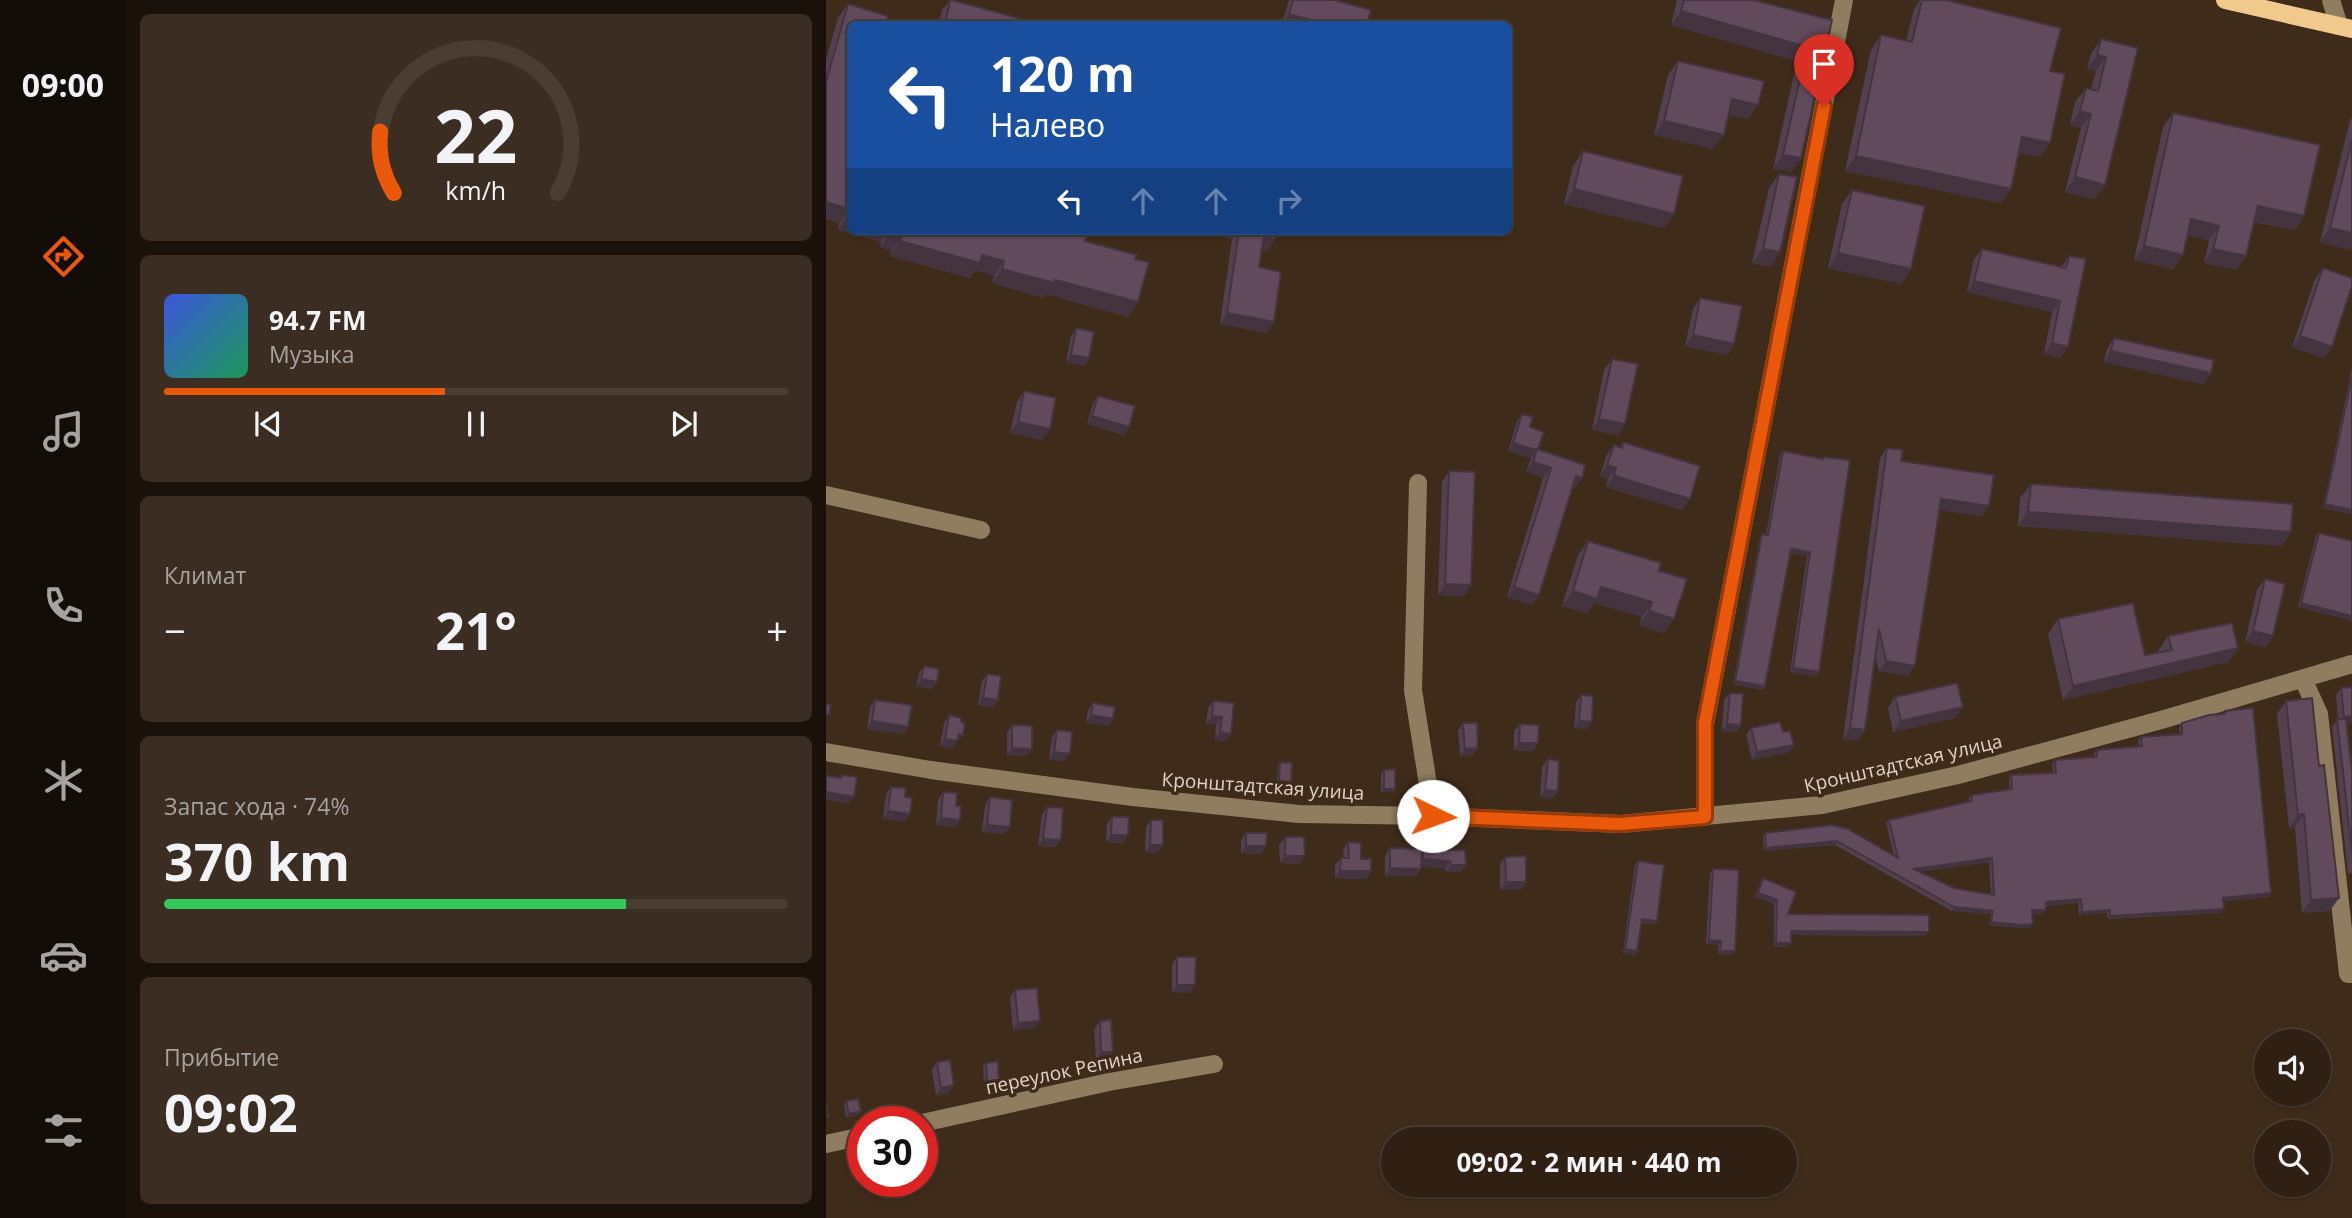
<!DOCTYPE html>
<html lang="ru">
<head>
<meta charset="utf-8">
<style>
  body { margin:0; font-family:"Open Sans",sans-serif; background:#3b2d21; color:#f1f3f6; height:100vh; display:flex; flex-direction:column; font-size:26px; white-space:nowrap }
  * { box-sizing:border-box; margin:0 }
  p { font-size:23px; color:#a7a3a0 }
  .icon { flex:none; width:38px; height:38px; fill:none; stroke:currentColor; stroke-width:2; stroke-linecap:round; stroke-linejoin:round }
  .map { position:relative; flex:1; overflow:hidden }
  .side { display:flex; flex-direction:column; gap:14px; padding:14px; background:#1a120a; width:700px }
  .side>* { flex:none }
  .guide { position:absolute; left:21px; top:21px; width:665px; height:214px; border-radius:10px; box-shadow:0 2px 5px #0004,0 0 0 2px #4a3e33; background:#1a4fa0; color:#fff; overflow:hidden }
  .fabs { position:absolute; left:1428px; top:1029px; display:grid; gap:14px }
  .fabs a { display:grid; place-items:center; width:77px; height:77px; border-radius:50%; background:#2f2013; box-shadow:0 2px 5px #0004,0 0 0 2px #4a3e33; font-size:35px }
  .speed { position:absolute; left:21px; top:1106px; display:flex; gap:14px; font-size:35px; font-weight:700; text-align:center }
  .speed>* { display:grid; place-content:center; width:91px; height:91px; border-radius:50%; background:#2f2013; box-shadow:0 2px 5px #0004,0 0 0 2px #4a3e33; line-height:1 }
  .speed .limit { border:10px solid #d22; background:#fff; color:#111 }
  .pin { position:absolute; display:grid; place-items:center; width:60px; height:60px; color:#fff; margin:-72px -30px; border-radius:50% 50% 50% 0; rotate:-45deg; box-shadow:0 0 7px #0007 }
  .pin .icon { rotate:45deg }
  .me { position:absolute; width:77px; margin:-38px; rotate:93deg; stroke-linejoin:round; filter:drop-shadow(0 0 5px #0008) }
  .turn { display:flex; align-items:center; gap:24px; height:147px; padding:0 28px; font-size:32px }
  .turn .icon { width:91px; height:91px; stroke-width:2.5 }
  .turn b { display:block; font-size:49px; line-height:60px }
  .lanes { display:flex; align-items:center; height:66px; padding:0 28px; background:#0003; justify-content:center; gap:35px; direction:ltr }
  .lanes .off { opacity:.35 }
  .big { font-size:52px; font-weight:700; line-height:1.1 }
  .side .widget { flex:1; display:flex; flex-direction:column; justify-content:center; gap:10px; min-width:0; padding:0 24px; border-radius:10px; background:#3b2d21 }
  .side .dial { align-items:center; gap:0 }
  .dial svg { height:182px; overflow:visible; fill:none; stroke:#4a3e33; stroke-width:7; stroke-linecap:round; text-anchor:middle }
  .dial text { fill:#f1f3f6; stroke:none }
  .song { display:flex; align-items:center; gap:21px }
  .cover { width:84px; height:84px; border-radius:10px; background:linear-gradient(135deg,hsl(230 70% 55%),hsl(150 70% 35%)) }
  .played { height:7px; border-radius:4px; background:linear-gradient(90deg,#ea580c 45%,#4a3e33 45%) }
  .keys { display:flex; justify-content:space-around; direction:ltr }
  .heat { display:flex; justify-content:space-between; align-items:center; font-size:38px; direction:ltr }
  .charge { height:10px; border-radius:5px; background:linear-gradient(90deg,#34c759 74%,#4a3e33 0) }
  .trip { position:absolute; left:555px; top:1127px; width:416px; height:70px; border-radius:35px; background:#2f2013; box-shadow:0 2px 5px #0004,0 0 0 2px #4a3e33; font-weight:700; line-height:70px; text-align:center }
  main { display:flex; flex:1; min-height:0 }
  .menu { display:flex; flex-direction:column; width:126px; justify-content:space-around; align-items:center; background:#130d08; color:#a7a3a0 }
  .menu .icon { width:49px; height:49px }
  .menu .current { color:#ea580c }
  .menu b { font-size:32px; color:#f1f3f6 }
  .map>svg:first-child { display:block }
  .lines { fill:none; stroke-linecap:round; stroke-linejoin:round }
  .minor { stroke:#907d60; stroke-width:18 }
  .major { stroke:#f2c98d; stroke-width:18 }
  .wall { fill:#53404e; fill-rule:evenodd }
  .shaded-wall { fill:#443440 }
  .building { fill:#614a5b; stroke:#443440; stroke-width:2; fill-rule:evenodd }
  .route-casing { stroke:#983908; stroke-width:18 }
  .route { stroke:#ea580c; stroke-width:12 }
  .labels { text-anchor:middle; stroke-width:7; stroke-linejoin:round; paint-order:stroke }
  .street-label { font-size:19px; fill:#e0d3c8; stroke:#3f2b19 }
</style>
</head>
<body>
<main>
<nav class="menu">
<b>09:00</b>
<svg class="icon current" aria-label="directions" viewBox="0 0 24 24"><path d="M12 3l9 9-9 9-9-9zM9 14v-3h6M13 9l2 2-2 2"/></svg>
<svg class="icon" aria-label="music" viewBox="0 0 24 24"><path d="M9 18V5l10-2v13"/><circle cx="6" cy="18" r="3"/><circle cx="16" cy="16" r="3"/></svg>
<svg class="icon" aria-label="phone" viewBox="0 0 24 24"><path d="M5 4h4l2 5-3 2q2 4 5 5l2-3 5 2v4C11 20 4 13 5 4z"/></svg>
<svg class="icon" aria-label="climate" viewBox="0 0 24 24"><path d="M12 3v18M4 7l16 10M4 17L20 7"/></svg>
<svg class="icon" aria-label="car" viewBox="0 0 24 24"><path d="M5 17H2v-5l4-1 3-4h7l3 4 3 1v5h-3M9 17h6M6 11h13"/><circle cx="7" cy="17" r="2"/><circle cx="17" cy="17" r="2"/></svg>
<svg class="icon" aria-label="filters" viewBox="0 0 24 24"><path d="M4 7h16M4 17h16"/><circle cx="9" cy="7" r="2"/><circle cx="15" cy="17" r="2"/></svg>
</nav>
<section class="side">
<div class="widget dial"><svg viewBox="0 0 100 80">
<path d="M14 69A42 42 0 1 1 86 69"/>
<path d="M14 69A42 42 0 0 1 8 42" stroke="#ea580c"/>
<text x="50" y="56" font-size="32" font-weight="700">22</text>
<text x="50" y="72" font-size="11">km/h</text>
</svg></div>
<div class="widget">
<div class="song"><i class="cover"></i><div><b>94.7 FM</b><p>Музыка</p></div></div>
<div class="played"></div>
<div class="keys"><svg class="icon" aria-label="previous" viewBox="0 0 24 24"><path d="M18 5L8 12l10 7zM5 5v14"/></svg><svg class="icon" aria-label="pause" viewBox="0 0 24 24"><path d="M8 5v14M16 5v14"/></svg><svg class="icon" aria-label="next" viewBox="0 0 24 24"><path d="M6 5l10 7-10 7zM19 5v14"/></svg></div>
</div>
<div class="widget"><p>Климат</p>
<div class="heat"><a>−</a><b class="big">21°</b><a>+</a></div>
</div>
<div class="widget"><p>Запас хода · 74%</p><b class="big">370 km</b><div class="charge"></div></div>
<div class="widget"><p>Прибытие</p><b class="big">09:02</b></div>
</section>
<div class="map">
<svg width="1526" height="1218" viewBox="0 0 1526 1218">
  <rect width="100%" height="100%" fill="#3f2b19"/>
  <g class="lines">
    <!-- minor -->
    <g class="minor">
      <polyline points="1505,0 1513,26"/>
      <polyline points="592,483 587,690 607,816"/>
      <polyline points="0,495 155,530"/>
      <polyline points="1477,679 1493,714 1522,974 1526,974"/>
      <polyline points="0,752 105,770 307,797 473,814 607,816 795,824 996,805 1132,775 1335,720 1526,664"/>
      <polyline points="879,817 879,724 1018,0"/>
      <polyline points="96,1123 283,1082 388,1064"/>
      <polyline points="0,1144 37,1136"/>
    </g>
    <!-- major -->
    <polyline class="major" points="1399,0 1526,29"/>
  </g>
  <!-- wall -->
  <g class="wall">
    <polygon points="124,0 214,24 113,24 116,10"/>
    <polygon points="463,0 508,0 541,24 456,24"/>
    <polygon points="851,0 927,0 1006,20 975,158 965,172 947,169 971,61 845,25"/>
    <polygon points="1094,0 1120,0 1224,71 1224,143 1214,157 1193,153 1175,203 1019,171 1045,50 1055,35 1080,41 1088,9"/>
    <polygon points="22,4 24,24 24,231 262,231 259,241 309,259 302,317 220,294 218,298 166,283 168,276 149,270 144,278 64,256 66,251 54,247 55,242 12,230 13,223 0,219 0,60 12,18"/>
    <polygon points="1275,39 1312,48 1279,185 1268,199 1239,192 1255,128 1244,125 1249,102 1260,88 1265,89 1270,71 1261,69 1265,54"/>
    <polygon points="852,61 922,119 902,115 887,149 828,135 842,75"/>
    <polygon points="1347,113 1478,216 1469,230 1428,222 1420,256 1410,270 1378,263 1383,240 1361,235 1347,269 1308,260 1337,127"/>
    <polygon points="1526,117 1526,246 1524,250 1494,242 1524,120"/>
    <polygon points="757,151 838,228 738,204 747,166"/>
    <polygon points="953,174 954,252 944,267 926,263 943,188"/>
    <polygon points="1026,190 1085,269 1075,284 1002,268 1016,204"/>
    <polygon points="380,231 451,231 448,240 441,251 436,249 433,267 441,333 394,324 406,239"/>
    <polygon points="1156,249 1235,267 1243,256 1235,358 1218,354 1226,312 1141,292 1148,259"/>
    <polygon points="1497,268 1506,347 1498,358 1466,347 1489,279"/>
    <polygon points="874,298 908,344 901,355 859,346 867,309"/>
    <polygon points="250,328 263,358 258,366 240,362 245,336"/>
    <polygon points="1288,338 1385,373 1377,384 1278,362 1281,349"/>
    <polygon points="786,359 799,424 792,435 766,430 778,370"/>
    <polygon points="1526,368 1526,514 1497,508"/>
    <polygon points="198,391 216,440 184,433 191,402"/>
    <polygon points="272,396 303,427 298,435 261,424 267,403"/>
    <polygon points="696,414 704,427 712,449 756,478 749,488 746,487 713,595 706,605 681,597 717,478 700,472 705,458 682,451 691,421"/>
    <polygon points="797,442 856,510 780,487 782,479 774,476 780,456 788,445 794,447"/>
    <polygon points="1061,448 1075,461 1163,506 1156,516 1114,510 1082,676 1053,671 1049,655 1039,730 1032,741 1017,739 1054,458"/>
    <polygon points="957,451 996,459 998,457 993,672 990,676 964,672 981,556 964,553 937,690 907,684 934,538 936,534 940,535 954,455"/>
    <polygon points="623,471 638,596 612,595 616,482"/>
    <polygon points="1205,484 1465,532 1455,546 1192,526 1194,498"/>
    <polygon points="1493,533 1526,541 1472,607 1490,536"/>
    <polygon points="762,541 833,571 838,633 813,625 816,617 769,603 761,613 736,606 752,555"/>
    <polygon points="1439,579 1447,636 1440,647 1419,642 1431,590"/>
    <polygon points="1232,619 1319,655 1333,652 1332,651 1342,636 1412,648 1402,662 1237,700 1222,634"/>
    <polygon points="98,666 106,689 90,686 93,673"/>
    <polygon points="161,674 172,700 166,708 152,705 156,681"/>
    <polygon points="1526,687 1526,723 1521,723 1526,772 1526,873 1522,874 1506,727 1512,719 1510,695 1515,688"/>
    <polygon points="904,693 915,725 910,732 896,731 898,700"/>
    <polygon points="755,695 761,729 748,728 750,702"/>
    <polygon points="1069,697 1137,707 1129,718 1067,732 1062,708"/>
    <polygon points="49,700 82,727 77,734 41,729 44,707"/>
    <polygon points="387,701 408,703 400,741 389,740 390,724 380,724 382,708"/>
    <polygon points="1460,701 1504,911 1476,913 1469,827 1463,828 1451,714"/>
    <polygon points="267,703 287,719 282,726 260,722 262,710"/>
    <path d="M 1399,711 L 1445,893 L 1443,897 L 1397,901 L 1398,909 L 1395,913 L 1282,919 L 1281,913 L 1253,915 L 1252,903 L 1220,906 L 1218,913 L 1206,914 L 1204,928 L 1193,928 L 1163,925 L 1165,914 L 1126,911 L 1009,845 L 938,851 L 937,836 L 939,833 L 1022,829 L 1068,856 L 1060,823 L 1063,820 L 1143,801 L 1143,798 L 1146,795 L 1183,789 L 1183,779 L 1185,775 L 1227,773 L 1226,764 L 1229,760 L 1268,757 L 1268,753 L 1271,750 L 1313,746 L 1312,740 L 1315,737 L 1354,734 L 1353,727 L 1356,723 L 1397,714 ZM 1163,862 L 1165,895 L 1128,888 L 1093,872 Z"/>
    <polygon points="123,715 135,722 137,735 126,748 114,746 118,723"/>
    <polygon points="637,723 647,755 634,756 632,731"/>
    <polygon points="694,724 712,743 707,751 688,750 688,731"/>
    <polygon points="186,725 206,749 200,756 181,755 181,733"/>
    <polygon points="925,728 957,732 968,745 963,752 926,760 920,735"/>
    <polygon points="231,730 238,761 223,760 226,737"/>
    <polygon points="722,759 732,791 726,799 714,797 716,767"/>
    <polygon points="454,762 462,786 451,785 452,766"/>
    <polygon points="558,770 567,792 555,792 555,773"/>
    <polygon points="65,787 79,797 84,814 79,821 57,819 60,794"/>
    <polygon points="117,792 130,806 134,820 129,827 110,825 112,800"/>
    <polygon points="164,797 178,834 156,832 159,805"/>
    <polygon points="221,807 230,847 212,846 216,814"/>
    <polygon points="286,817 302,835 297,843 280,842 281,824"/>
    <polygon points="325,820 332,853 319,852 320,827"/>
    <polygon points="420,833 440,846 435,854 415,853 415,840"/>
    <polygon points="459,837 474,864 454,863 453,845"/>
    <polygon points="522,842 545,871 540,879 509,878 509,865 515,858 518,858 517,850"/>
    <polygon points="564,848 596,853 597,850 640,865 635,872 620,872 619,869 596,866 590,876 559,876 559,856"/>
    <polygon points="679,857 695,890 674,890 674,864"/>
    <polygon points="812,861 831,921 828,924 816,923 811,951 809,955 797,953 809,865"/>
    <polygon points="887,869 909,951 906,955 892,954 892,945 880,944 884,873"/>
    <polygon points="937,878 962,914 1100,936 965,935 962,947 948,947 948,904 929,897 935,882"/>
    <polygon points="351,957 364,993 346,992 346,964"/>
    <polygon points="189,990 209,1028 187,1030 184,997"/>
    <polygon points="274,1021 287,1052 282,1059 270,1060 268,1029"/>
    <polygon points="111,1062 123,1093 110,1095 106,1070"/>
    <polygon points="160,1063 173,1081 171,1084 158,1085 157,1066"/>
    <polygon points="20,1101 32,1115 20,1118 18,1105"/>
  </g>
  <!-- shaded-wall -->
  <g class="shaded-wall">
    <polygon points="855,11 981,47 971,61 845,25"/>
    <polygon points="463,14 500,24 456,24"/>
    <polygon points="120,19 140,24 116,24"/>
    <polygon points="1271,55 1280,57 1270,71 1261,69"/>
    <polygon points="906,99 932,105 922,119 896,113"/>
    <polygon points="1254,111 1265,114 1255,128 1244,125"/>
    <polygon points="838,121 898,135 887,149 828,135"/>
    <polygon points="1196,137 1224,143 1214,157 1186,152"/>
    <polygon points="957,155 975,158 965,172 947,169"/>
    <polygon points="1030,156 1185,189 1175,203 1019,171"/>
    <polygon points="1249,177 1279,185 1268,199 1239,192"/>
    <polygon points="748,189 848,214 838,228 738,204"/>
    <polygon points="0,202 23,209 13,223 0,219"/>
    <polygon points="1432,206 1478,216 1469,230 1422,220"/>
    <polygon points="22,215 24,216 24,231 63,231 55,242 12,230"/>
    <polygon points="1365,219 1393,226 1383,240 1355,233"/>
    <polygon points="1504,228 1526,233 1526,246 1524,250 1494,242"/>
    <polygon points="380,231 412,231 406,239"/>
    <polygon points="64,233 76,236 66,251 54,247"/>
    <polygon points="438,236 448,240 441,251 430,247"/>
    <polygon points="74,241 156,255 178,261 168,276 149,270 144,278 64,256"/>
    <polygon points="1318,246 1357,255 1347,269 1308,260"/>
    <polygon points="937,249 954,252 944,267 926,263"/>
    <polygon points="1387,249 1420,256 1410,270 1378,263"/>
    <polygon points="1012,253 1085,269 1075,284 1002,268"/>
    <polygon points="176,269 229,280 312,302 302,317 220,294 218,298 166,283"/>
    <polygon points="1148,281 1234,301 1226,312 1141,292"/>
    <polygon points="401,313 448,322 441,333 394,324"/>
    <polygon points="867,335 908,344 901,355 859,346"/>
    <polygon points="1474,336 1506,347 1498,358 1466,347"/>
    <polygon points="1226,343 1242,347 1235,358 1218,354"/>
    <polygon points="1285,351 1385,373 1377,384 1278,362"/>
    <polygon points="245,355 263,358 258,366 240,362"/>
    <polygon points="266,416 303,427 298,435 261,424"/>
    <polygon points="773,419 799,424 792,435 766,430"/>
    <polygon points="192,422 224,429 216,440 184,433"/>
    <polygon points="687,443 710,450 705,458 682,451"/>
    <polygon points="707,462 725,468 717,478 700,472"/>
    <polygon points="781,465 790,468 782,479 774,476"/>
    <polygon points="750,476 756,478 749,488 742,486"/>
    <polygon points="788,476 864,499 856,510 780,487"/>
    <polygon points="1115,499 1163,506 1156,516 1108,509"/>
    <polygon points="1499,504 1526,510 1526,514 1497,508"/>
    <polygon points="1202,512 1465,532 1455,546 1192,526"/>
    <polygon points="965,549 984,552 981,556 962,553"/>
    <polygon points="619,584 645,585 638,596 612,595"/>
    <polygon points="688,587 713,595 706,605 681,597"/>
    <polygon points="775,587 826,602 816,617 769,603 761,613 736,606 747,591"/>
    <polygon points="1475,603 1526,616 1526,621 1472,607"/>
    <polygon points="823,611 848,619 838,633 813,625"/>
    <polygon points="1427,631 1447,636 1440,647 1419,642"/>
    <polygon points="1412,648 1402,662 1237,700 1247,686"/>
    <polygon points="1060,661 1089,666 1082,676 1053,671"/>
    <polygon points="967,668 993,672 990,676 964,672"/>
    <polygon points="95,679 111,682 106,689 90,686"/>
    <polygon points="909,681 939,686 937,690 907,684"/>
    <polygon points="157,698 172,700 166,708 152,705"/>
    <polygon points="1137,707 1129,718 1067,732 1075,721"/>
    <polygon points="265,715 287,719 282,726 260,722"/>
    <polygon points="386,716 396,717 390,724 380,724"/>
    <polygon points="1526,716 1526,723 1513,724 1518,717"/>
    <polygon points="46,721 82,727 77,734 41,729"/>
    <polygon points="753,721 766,722 761,729 748,728"/>
    <polygon points="901,724 915,725 910,732 896,731"/>
    <polygon points="1024,728 1039,730 1032,741 1017,739"/>
    <polygon points="394,732 405,734 400,741 389,740"/>
    <polygon points="133,734 137,735 126,748 114,746 119,739"/>
    <polygon points="693,743 712,743 707,751 688,750"/>
    <polygon points="968,745 963,752 926,760 931,752"/>
    <polygon points="186,748 206,749 200,756 181,755"/>
    <polygon points="652,748 647,755 634,756 639,749"/>
    <polygon points="228,752 244,754 238,761 223,760"/>
    <polygon points="453,781 465,782 462,786 451,785"/>
    <polygon points="558,789 569,789 567,792 555,792"/>
    <polygon points="719,790 732,791 726,799 714,797"/>
    <polygon points="0,792 28,797 22,804 0,800"/>
    <polygon points="62,811 84,814 79,821 57,819"/>
    <polygon points="1478,814 1469,827 1463,828 1472,815"/>
    <polygon points="115,818 134,820 129,827 110,825"/>
    <polygon points="161,825 184,827 178,834 156,832"/>
    <polygon points="285,835 302,835 297,843 280,842"/>
    <polygon points="217,839 235,840 230,847 212,846"/>
    <polygon points="1011,841 1009,845 938,851 940,848"/>
    <polygon points="324,845 337,845 332,853 319,852"/>
    <polygon points="420,846 440,846 435,854 415,853"/>
    <polygon points="459,856 479,856 474,864 454,863"/>
    <polygon points="1166,858 1163,862 1085,873 1088,869"/>
    <polygon points="597,859 624,861 619,869 592,866"/>
    <polygon points="625,865 640,865 635,872 620,872"/>
    <polygon points="564,868 595,869 590,876 559,876"/>
    <polygon points="514,871 545,871 540,879 509,878"/>
    <polygon points="680,882 700,882 695,890 674,890"/>
    <polygon points="932,893 951,900 948,904 929,897"/>
    <polygon points="1445,893 1443,897 1394,902 1397,898"/>
    <polygon points="1513,898 1504,911 1476,913 1485,900"/>
    <polygon points="1255,899 1252,903 1217,906 1220,902"/>
    <polygon points="1128,907 1167,911 1165,914 1126,911"/>
    <polygon points="1398,909 1395,913 1282,919 1284,916"/>
    <polygon points="1206,910 1220,910 1218,913 1204,914"/>
    <polygon points="1284,910 1281,913 1253,915 1256,912"/>
    <polygon points="816,919 831,921 828,924 814,922"/>
    <polygon points="1165,922 1207,924 1204,928 1193,928 1163,925"/>
    <polygon points="965,931 1103,932 1100,936 962,935"/>
    <polygon points="883,940 895,941 892,945 880,944"/>
    <polygon points="950,943 965,943 962,947 948,947"/>
    <polygon points="799,949 811,951 809,955 797,953"/>
    <polygon points="894,951 909,951 906,955 892,954"/>
    <polygon points="351,985 369,985 364,993 346,992"/>
    <polygon points="214,1021 209,1028 187,1030 192,1023"/>
    <polygon points="275,1052 287,1052 282,1059 270,1060"/>
    <polygon points="161,1081 173,1081 171,1084 158,1085"/>
    <polygon points="128,1085 123,1093 110,1095 115,1088"/>
    <polygon points="35,1111 32,1115 20,1118 23,1114"/>
  </g>
  <!-- building -->
  <g class="building">
    <polygon points="124,0 126,0 214,24 140,24 120,19"/>
    <polygon points="467,0 508,0 545,10 541,24 500,24 463,14"/>
    <polygon points="858,0 927,0 1006,20 975,158 957,155 981,47 855,11"/>
    <polygon points="1096,0 1120,0 1235,28 1224,71 1239,74 1224,143 1196,137 1185,189 1030,156 1055,35 1086,42"/>
    <polygon points="22,4 62,16 59,24 24,24 24,216 22,215 23,209 0,202 0,82"/>
    <polygon points="1275,39 1312,48 1279,185 1249,177 1265,114 1254,111 1260,88 1272,91 1280,57 1271,55"/>
    <polygon points="852,61 938,81 932,105 906,99 898,135 838,121"/>
    <polygon points="1347,113 1494,145 1478,216 1432,206 1420,256 1387,249 1393,226 1365,219 1357,255 1318,246"/>
    <polygon points="1526,140 1526,233 1504,228"/>
    <polygon points="757,151 857,176 848,214 748,189"/>
    <polygon points="953,174 971,177 954,252 937,249"/>
    <polygon points="1026,190 1099,206 1085,269 1012,253"/>
    <polygon points="64,231 262,231 259,241 311,255 309,259 323,262 312,302 229,280 228,283 176,269 178,261 156,255 154,263 74,241 76,236 64,233"/>
    <polygon points="413,231 451,231 448,240 438,236 433,267 455,272 448,322 401,313"/>
    <polygon points="1156,249 1240,268 1243,256 1260,259 1242,347 1226,343 1234,301 1148,281"/>
    <polygon points="1497,268 1526,278 1526,286 1506,347 1474,336"/>
    <polygon points="874,298 916,306 908,344 867,335"/>
    <polygon points="250,328 268,332 263,358 245,355"/>
    <polygon points="1288,338 1388,360 1385,373 1285,351"/>
    <polygon points="786,359 812,364 799,424 773,419"/>
    <polygon points="1526,377 1526,510 1499,504"/>
    <polygon points="198,391 230,398 224,429 192,422"/>
    <polygon points="272,396 309,406 303,427 266,416"/>
    <polygon points="696,414 707,417 704,427 718,432 712,449 711,449 710,450 687,443"/>
    <polygon points="797,442 874,466 864,499 788,476 790,468 781,465 788,445 796,448"/>
    <polygon points="1061,448 1077,450 1075,461 1168,475 1163,506 1115,499 1089,666 1060,661 1053,629 1039,730 1024,728"/>
    <polygon points="711,449 759,465 756,478 750,476 713,595 688,587 725,468 707,462"/>
    <polygon points="957,451 997,459 998,457 1024,460 993,672 967,668 984,552 965,549 939,686 909,681 936,534 942,535"/>
    <polygon points="623,471 649,472 645,585 619,584"/>
    <polygon points="1205,484 1467,504 1465,532 1202,512"/>
    <polygon points="1493,533 1526,541 1526,616 1475,603"/>
    <polygon points="762,541 835,563 833,571 861,579 848,619 823,611 826,602 775,587 771,599 747,591"/>
    <polygon points="1439,579 1459,584 1447,636 1427,631"/>
    <polygon points="1307,603 1319,655 1346,650 1342,636 1406,623 1412,648 1247,686 1232,619"/>
    <polygon points="98,666 113,669 111,682 95,679"/>
    <polygon points="161,674 175,676 172,700 157,698"/>
    <polygon points="1131,683 1137,707 1075,721 1069,697"/>
    <polygon points="1526,687 1526,716 1518,717 1515,688"/>
    <polygon points="904,693 917,694 915,725 901,724"/>
    <polygon points="755,695 767,696 766,722 753,721"/>
    <polygon points="1486,698 1493,766 1498,765 1513,898 1485,900 1478,814 1472,815 1460,701"/>
    <polygon points="49,700 86,705 82,727 46,721"/>
    <polygon points="387,701 408,703 405,734 394,732 396,717 386,716"/>
    <polygon points="267,703 289,707 287,719 265,715"/>
    <polygon points="0,704 5,705 3,715 0,715"/>
    <path d="M 1427,708 L 1445,893 L 1397,898 L 1398,909 L 1284,916 L 1284,910 L 1256,912 L 1255,899 L 1220,902 L 1220,910 L 1206,910 L 1207,924 L 1196,925 L 1165,922 L 1167,911 L 1128,907 L 1011,841 L 940,848 L 939,833 L 1005,825 L 1022,829 L 1072,858 L 1063,820 L 1146,801 L 1146,795 L 1186,789 L 1185,775 L 1230,773 L 1229,760 L 1271,757 L 1271,750 L 1316,746 L 1315,737 L 1356,734 L 1356,723 L 1383,715 L 1399,714 L 1399,711 ZM 1166,858 L 1168,895 L 1128,888 L 1088,869 Z"/>
    <polygon points="123,715 135,718 135,722 139,724 137,735 133,734 131,741 119,739"/>
    <polygon points="1511,719 1520,719 1526,772 1526,852"/>
    <polygon points="954,722 957,732 964,731 968,745 931,752 925,728"/>
    <polygon points="637,723 651,723 652,748 639,749"/>
    <polygon points="694,724 713,725 712,743 693,743"/>
    <polygon points="186,725 206,726 206,749 186,748"/>
    <polygon points="231,730 246,732 244,754 228,752"/>
    <polygon points="722,759 733,761 732,791 719,790"/>
    <polygon points="454,762 466,763 465,782 453,781"/>
    <polygon points="569,769 569,789 558,789 558,770"/>
    <polygon points="16,775 31,777 28,797 0,792 0,794 0,776 15,778"/>
    <polygon points="65,787 80,788 79,797 86,798 84,814 62,811"/>
    <polygon points="117,792 131,793 130,806 135,806 134,820 115,818"/>
    <polygon points="164,797 186,800 184,827 161,825"/>
    <polygon points="221,807 237,808 235,840 217,839"/>
    <polygon points="286,817 303,817 302,835 285,835"/>
    <polygon points="325,820 337,820 337,845 324,845"/>
    <polygon points="420,833 441,833 440,846 420,846"/>
    <polygon points="459,837 478,837 479,856 459,856"/>
    <polygon points="522,842 535,843 535,859 545,859 545,871 514,871 515,858 523,858"/>
    <polygon points="564,848 596,849 595,869 564,868"/>
    <polygon points="597,850 639,850 640,865 625,865 624,861 597,859"/>
    <polygon points="700,856 700,882 680,882 679,857"/>
    <polygon points="812,861 838,865 831,921 816,919 811,951 799,949"/>
    <polygon points="887,869 913,870 909,951 894,951 895,941 883,940"/>
    <polygon points="937,878 970,892 962,914 1103,915 1103,932 965,931 965,943 950,943 951,900 932,893"/>
    <polygon points="351,957 370,957 369,985 351,985"/>
    <polygon points="211,988 214,1021 192,1023 189,990"/>
    <polygon points="285,1020 287,1052 275,1052 274,1021"/>
    <polygon points="124,1060 128,1085 115,1088 111,1062"/>
    <polygon points="172,1061 173,1081 161,1081 160,1063"/>
    <polygon points="32,1099 35,1111 23,1114 20,1101"/>
    <polygon points="0,1103 2,1117 0,1117"/>
  </g>
  <g class="lines">
    <!-- route casing -->
    <g class="route-casing">
      <polyline id="route" points="607,816 794,824 879,817 879,723 998,106"/>
    </g>
    <!-- route -->
    <use href="#route" class="route"/>
  </g>
  <g class="labels">
    <!-- street labels -->
    <g class="street-label">
      <text transform="translate(1077 763) rotate(-13)" y="7">Кронштадтская улица</text>
      <text transform="translate(437 786) rotate(4)" y="7">Кронштадтская улица</text>
      <text transform="translate(238 1071) rotate(-12)" y="7">переулок Репина</text>
    </g>
  </g>
</svg>
<div class="fabs">
<a><svg class="icon" aria-label="sound" viewBox="0 0 24 24"><path d="M4 9h4l5-4v14l-5-4H4zM17 9q2 3 0 6"/></svg></a>
<a><svg class="icon" aria-label="search" viewBox="0 0 24 24"><circle cx="10" cy="10" r="6"/><path d="M15 15l6 6"/></svg></a>
</div>
<div class="speed"><div class="limit">30</div></div>
<div class="pin" style="left:998px;top:106px;background:#d93025"><svg class="icon" aria-label="arrive" viewBox="0 0 24 24"><path d="M6 21V4h12l-3 4 3 4H6"/></svg></div>
<svg class="me" style="left:607px;top:816px" viewBox="-20 -20 40 40"><circle r="19" fill="#fff"/><path d="M0-13L10 11 0 6-10 11z" fill="#ea580c"/></svg>
<div class="trip">09:02 · 2 мин · 440 m</div>
<div class="guide">
<div class="turn"><svg class="icon" aria-label="left" viewBox="0 0 24 24"><path d="M17 20v-9H6M10 6l-5 5 5 5"/></svg><div><b>120 m</b>Налево</div></div>
<div class="lanes"><svg class="icon" aria-label="left" viewBox="0 0 24 24"><path d="M17 20v-9H6M10 6l-5 5 5 5"/></svg><svg class="icon off" aria-label="ahead" viewBox="0 0 24 24"><path d="M12 20V5M6 11l6-6 6 6"/></svg><svg class="icon off" aria-label="ahead" viewBox="0 0 24 24"><path d="M12 20V5M6 11l6-6 6 6"/></svg><svg class="icon off" aria-label="right" viewBox="0 0 24 24"><path d="M7 20v-9h11M14 6l5 5-5 5"/></svg></div>
</div>
</div>
</main>
</body>
</html>
